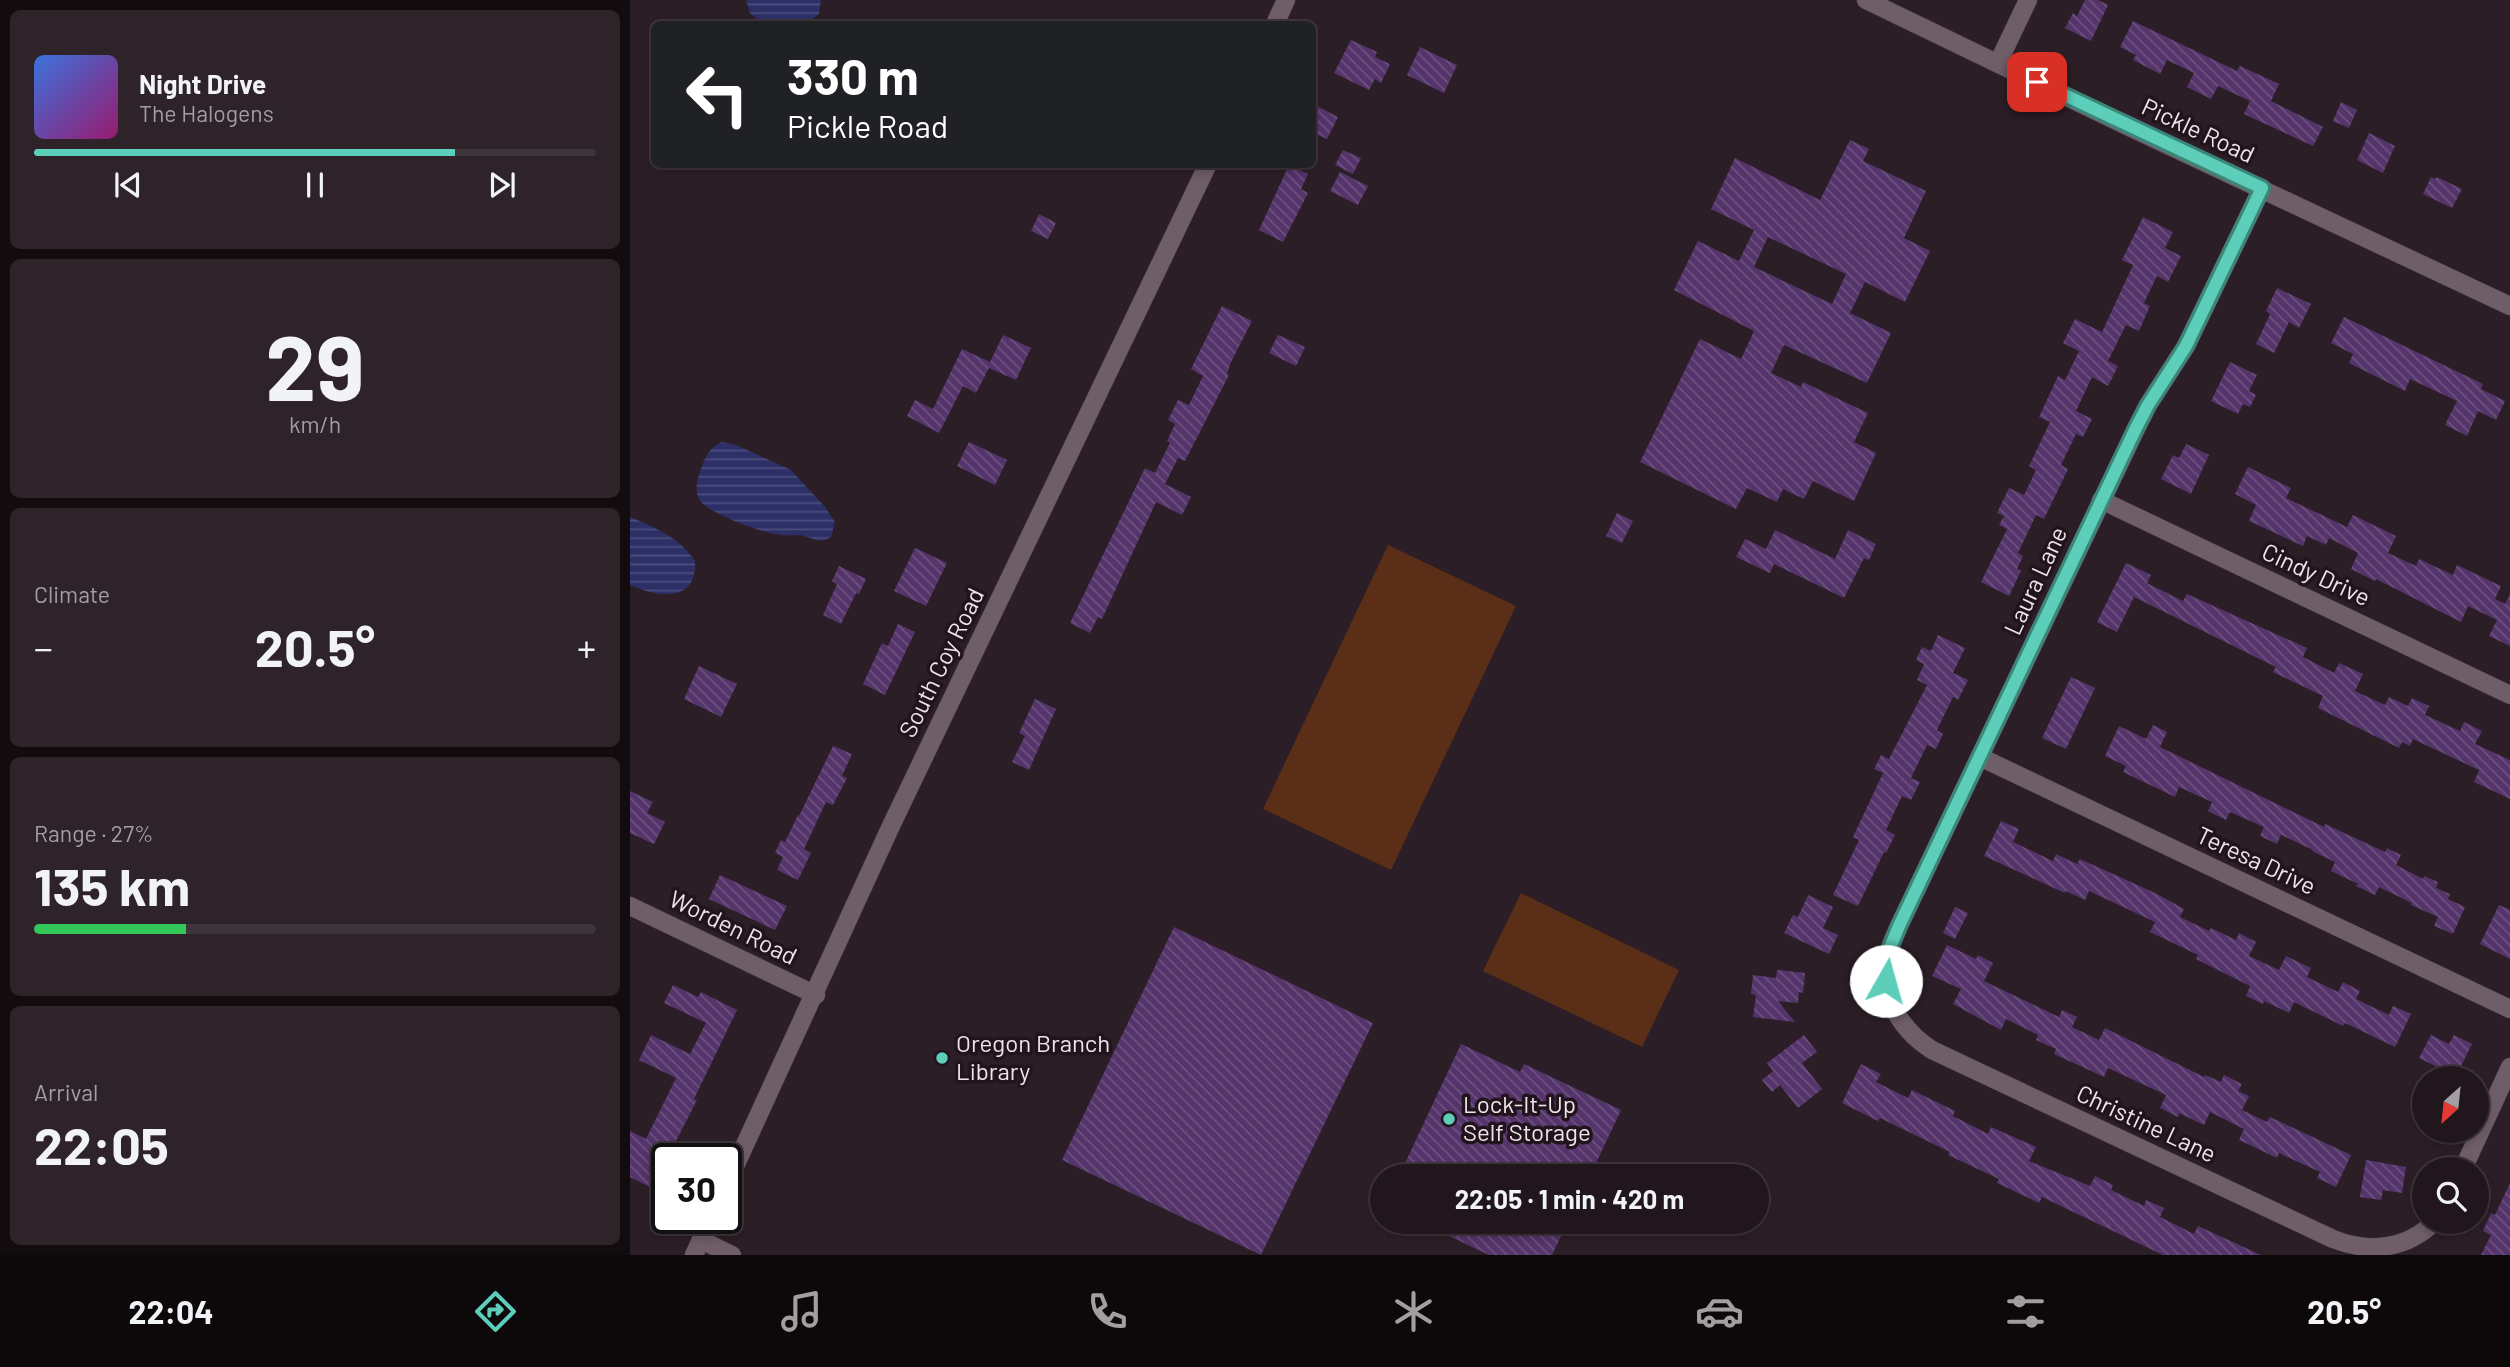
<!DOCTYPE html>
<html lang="en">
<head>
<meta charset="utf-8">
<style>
  body { margin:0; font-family:Barlow,sans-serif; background:#2d2329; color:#f1f3f6; height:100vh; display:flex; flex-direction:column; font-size:26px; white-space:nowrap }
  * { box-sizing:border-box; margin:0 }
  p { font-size:23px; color:#a29fa3 }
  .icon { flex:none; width:38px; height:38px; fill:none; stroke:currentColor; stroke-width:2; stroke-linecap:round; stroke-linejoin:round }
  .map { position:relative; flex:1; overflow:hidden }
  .side { display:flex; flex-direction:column; gap:10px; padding:10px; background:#120c0f; width:630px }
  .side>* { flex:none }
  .top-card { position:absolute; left:21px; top:21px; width:665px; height:147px; border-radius:10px; box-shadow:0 4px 10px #0003,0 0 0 2px #3e353b; background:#202124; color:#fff; overflow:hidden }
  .needle { width:46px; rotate:207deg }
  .tools { position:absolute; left:1782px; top:1066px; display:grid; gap:14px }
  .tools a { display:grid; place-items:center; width:77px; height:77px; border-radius:50%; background:#21161c; box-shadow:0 4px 10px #0003,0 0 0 2px #3e353b; font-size:35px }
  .speed { position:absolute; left:21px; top:1143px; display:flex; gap:14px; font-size:35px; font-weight:700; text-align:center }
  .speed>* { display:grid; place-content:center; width:91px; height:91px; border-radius:50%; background:#21161c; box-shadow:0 4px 10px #0003,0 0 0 2px #3e353b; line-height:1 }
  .speed .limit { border:4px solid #111; border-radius:10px; background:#fff; color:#111 }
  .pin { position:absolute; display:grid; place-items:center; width:60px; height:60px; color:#fff; margin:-30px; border-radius:14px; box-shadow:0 4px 10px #0006 }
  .me { position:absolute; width:77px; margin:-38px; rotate:7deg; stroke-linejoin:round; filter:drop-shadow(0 0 5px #0008) }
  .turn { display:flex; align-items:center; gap:24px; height:147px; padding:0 21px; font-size:32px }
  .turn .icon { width:91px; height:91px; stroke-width:2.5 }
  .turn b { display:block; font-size:49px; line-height:60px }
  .big { font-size:52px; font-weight:700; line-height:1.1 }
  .side .widget { flex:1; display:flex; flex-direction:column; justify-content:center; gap:10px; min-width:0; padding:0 24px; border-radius:10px; background:#2d2329 }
  .side .dial { align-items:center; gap:0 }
  .dial b { font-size:91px; line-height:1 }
  .song { display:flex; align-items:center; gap:21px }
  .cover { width:84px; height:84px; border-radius:10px; background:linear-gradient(135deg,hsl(220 70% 55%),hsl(320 70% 35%)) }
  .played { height:7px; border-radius:4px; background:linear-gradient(90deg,#5cceba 75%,#3e353b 75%) }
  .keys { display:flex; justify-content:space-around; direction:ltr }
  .heat { display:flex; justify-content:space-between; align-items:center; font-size:38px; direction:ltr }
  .charge { height:10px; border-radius:5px; background:linear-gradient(90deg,#34c759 27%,#3e353b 0) }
  .trip { position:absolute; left:740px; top:1164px; width:399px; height:70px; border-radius:35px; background:#21161c; box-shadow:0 4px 10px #0003,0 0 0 2px #3e353b; font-weight:700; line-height:70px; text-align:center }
  .dock { display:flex; height:112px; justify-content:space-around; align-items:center; background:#0d090b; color:#a29fa3 }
  .dock .icon { width:49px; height:49px }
  .dock .on { color:#5cceba }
  .dock b { font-size:32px; color:#f1f3f6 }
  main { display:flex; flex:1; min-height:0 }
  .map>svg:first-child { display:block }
  .pitch { fill:#5a2e17 }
  .water { fill:url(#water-rules) }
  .building { fill:url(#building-back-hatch); fill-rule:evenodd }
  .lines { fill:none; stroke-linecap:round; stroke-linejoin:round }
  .minor-casing { stroke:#483c43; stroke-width:19 }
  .tertiary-casing { stroke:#483c43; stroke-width:19 }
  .minor { stroke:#6f5d67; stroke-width:18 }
  .tertiary { stroke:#6f5d67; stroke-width:18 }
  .route-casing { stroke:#3c8679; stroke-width:18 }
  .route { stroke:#5cceba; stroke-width:12 }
  .poi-dot { fill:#5cceba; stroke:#22141d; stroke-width:2.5 }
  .labels { text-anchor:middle; stroke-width:7; stroke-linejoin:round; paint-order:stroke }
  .street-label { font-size:24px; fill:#eee4e9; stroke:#22141d }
  .poi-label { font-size:24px; fill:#eee4e9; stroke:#22141d; text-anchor:start }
</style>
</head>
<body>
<main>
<section class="side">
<div class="widget">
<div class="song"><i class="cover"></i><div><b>Night Drive</b><p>The Halogens</p></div></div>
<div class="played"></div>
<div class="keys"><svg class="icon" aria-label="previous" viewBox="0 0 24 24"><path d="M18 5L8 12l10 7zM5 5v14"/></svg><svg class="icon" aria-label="pause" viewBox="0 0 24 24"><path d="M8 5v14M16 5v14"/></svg><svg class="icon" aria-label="next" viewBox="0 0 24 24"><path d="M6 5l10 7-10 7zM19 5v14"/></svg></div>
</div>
<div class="widget dial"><b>29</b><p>km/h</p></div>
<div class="widget"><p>Climate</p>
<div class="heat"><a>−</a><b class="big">20.5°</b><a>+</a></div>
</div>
<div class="widget"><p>Range · 27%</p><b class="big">135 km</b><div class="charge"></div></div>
<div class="widget"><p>Arrival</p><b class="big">22:05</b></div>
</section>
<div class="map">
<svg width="1880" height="1255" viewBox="0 0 1880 1255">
  <defs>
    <pattern id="water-rules" width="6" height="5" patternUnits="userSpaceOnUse" patternTransform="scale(1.75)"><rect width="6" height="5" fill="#2d3067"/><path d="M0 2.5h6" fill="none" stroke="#4c4e7d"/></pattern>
    <pattern id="building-back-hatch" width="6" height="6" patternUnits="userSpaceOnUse" patternTransform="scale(1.75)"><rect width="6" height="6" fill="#54346a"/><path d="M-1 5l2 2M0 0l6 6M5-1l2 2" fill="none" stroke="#6d517f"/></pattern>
  </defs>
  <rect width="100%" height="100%" fill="#2c1e26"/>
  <!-- pitch -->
  <g class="pitch">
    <polygon points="758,545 886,606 761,870 633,809"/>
    <polygon points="891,893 1049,970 1012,1047 853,971"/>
  </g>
  <!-- water -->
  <g class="water">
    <polygon points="116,0 191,0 189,14 175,24 133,24 120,13"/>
    <path d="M 92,442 L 106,445 L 161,470 L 195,507 L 205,522 L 201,537 C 188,545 182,537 170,535 C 164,535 159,536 153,535 C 134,534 86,516 72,503 C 64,494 66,481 70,472 C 75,458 78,448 92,442 Z"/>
    <path d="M 0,517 C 26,528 49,537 65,561 C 67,604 27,597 0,585 Z"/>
  </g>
  <!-- building -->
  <g class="building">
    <polygon points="1455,0 1468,0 1478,5 1461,41 1435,28 1443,13 1447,16"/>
    <polygon points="1503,21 1607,71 1610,66 1649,84 1641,101 1693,127 1683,146 1614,114 1620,101 1588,86 1581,99 1557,87 1564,73 1537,60 1530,74 1503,60 1506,55 1490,47"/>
    <polygon points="721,40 747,52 745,57 760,64 751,83 745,79 739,90 704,73"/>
    <polygon points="790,47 827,65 814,93 777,75"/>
    <polygon points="1711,102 1727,110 1719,128 1703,121"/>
    <polygon points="687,106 708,117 697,139 682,132 682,116"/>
    <polygon points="1739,133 1765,146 1753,173 1727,160"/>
    <path d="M 1220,140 L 1239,149 L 1233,161 L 1296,191 L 1274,238 L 1300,251 L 1275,302 L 1235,282 L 1220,313 L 1261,333 L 1237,383 L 1154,345 L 1141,373 L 1171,387 L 1173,382 L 1238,413 L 1224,442 L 1246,453 L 1224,501 L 1183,481 L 1174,499 L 1153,489 L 1147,502 L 1117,488 L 1106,509 L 1010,462 L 1070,339 L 1111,359 L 1124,331 L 1044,290 L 1068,241 L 1109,261 L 1124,230 L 1081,209 L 1105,158 L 1190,200 ZM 1138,237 L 1216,274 L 1202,304 L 1124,267 Z"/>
    <polygon points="713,150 731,158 723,174 705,165"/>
    <polygon points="659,165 678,174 671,189 678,193 653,242 629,230"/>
    <polygon points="710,172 738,186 728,205 700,191"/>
    <polygon points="1801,177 1805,179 1807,177 1832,189 1822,208 1793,194"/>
    <polygon points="409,214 426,223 418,239 401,231"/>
    <polygon points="1513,217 1543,232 1535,248 1551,256 1538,282 1527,276 1514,303 1520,306 1509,331 1496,325 1478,361 1488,366 1478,386 1462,377 1446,411 1462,419 1453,437 1446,434 1431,465 1438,469 1428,490 1414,519 1406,515 1388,553 1393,556 1387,569 1391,571 1379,596 1351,582 1377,529 1369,525 1374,516 1367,513 1379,488 1394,495 1406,470 1399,466 1420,422 1409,417 1428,376 1435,380 1449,351 1433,343 1445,319 1472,332 1503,265 1492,260"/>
    <polygon points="1647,288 1681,304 1669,328 1659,322 1644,353 1626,344 1640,314 1636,311"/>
    <polygon points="592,306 622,321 601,362 597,374 599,375 555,461 548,458 535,484 561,497 552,515 526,502 472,619 468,617 460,633 440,623 515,468 525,473 540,443 537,441 545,424 538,420 548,400 559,405 573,376 561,369"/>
    <polygon points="1714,317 1853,384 1851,389 1875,401 1866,420 1848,411 1837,436 1815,425 1827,401 1780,379 1775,391 1719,363 1723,354 1701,343"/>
    <polygon points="373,335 401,348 386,380 359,368 346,393 333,386 309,433 277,416 285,400 303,409 332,349 360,362"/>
    <polygon points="648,335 675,347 666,366 639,353"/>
    <polygon points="1600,362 1627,375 1619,391 1626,395 1620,407 1613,404 1608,414 1581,401"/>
    <polygon points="339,442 377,460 365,485 327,466"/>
    <polygon points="1556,444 1579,455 1561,494 1531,479 1543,455 1549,458"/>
    <polygon points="1618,467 1661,488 1656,498 1717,527 1723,515 1766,536 1758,553 1786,566 1789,559 1823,575 1827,565 1871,586 1865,599 1875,604 1880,594 1880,646 1859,636 1867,620 1838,606 1831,622 1746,579 1745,581 1721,569 1728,553 1699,538 1696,545 1677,536 1673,546 1619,521 1626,505 1605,494"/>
    <polygon points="987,513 1003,521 992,543 976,536"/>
    <polygon points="1145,530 1205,559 1218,530 1246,544 1239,560 1234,558 1214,598 1144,564 1140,573 1106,557 1115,539 1136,549"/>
    <polygon points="285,548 317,563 296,606 264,591"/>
    <polygon points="1496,563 1521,575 1517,583 1553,601 1557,594 1677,648 1673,657 1704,673 1709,663 1733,674 1725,691 1755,705 1759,697 1778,706 1782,698 1799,706 1795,715 1830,731 1834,722 1852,731 1845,744 1880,760 1880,799 1844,782 1849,770 1783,739 1780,746 1772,742 1769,748 1688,708 1693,696 1643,672 1646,667 1504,597 1487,632 1467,622"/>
    <polygon points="209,566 236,579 229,594 226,593 211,624 193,615 207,584 202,581"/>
    <polygon points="268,624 285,632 255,695 233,684 252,643 258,646"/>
    <polygon points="1308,635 1335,648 1323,673 1338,680 1328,700 1323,697 1307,730 1313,734 1306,749 1297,745 1281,778 1290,782 1281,800 1272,796 1256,830 1265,835 1256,853 1254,852 1228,906 1203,895 1229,840 1223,837 1253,773 1244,769 1251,755 1259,759 1297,685 1287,680 1294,664 1286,660 1292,647 1301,651"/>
    <polygon points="69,666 107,684 91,717 54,699"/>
    <polygon points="1441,677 1465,688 1436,749 1412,738"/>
    <polygon points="405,699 426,709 399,770 382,762 395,736 389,733"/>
    <polygon points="1523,725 1537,732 1530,747 1694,827 1695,824 1755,852 1757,848 1771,855 1766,865 1793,879 1794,876 1808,882 1806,888 1820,894 1818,899 1835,907 1823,934 1804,926 1808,917 1781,905 1782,903 1749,887 1745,895 1726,886 1728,884 1701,871 1705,862 1682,851 1683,850 1651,835 1647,844 1630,836 1634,827 1600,812 1596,820 1578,811 1582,802 1549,787 1545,797 1493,772 1496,766 1475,756 1489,726 1516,739"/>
    <polygon points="203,746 222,754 212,776 217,778 203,805 196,802 174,849 181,853 168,880 147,870 153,857 145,853 151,840 155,842 168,815 169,816"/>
    <polygon points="0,791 23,802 17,813 35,822 24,844 0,833"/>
    <polygon points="1371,821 1389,829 1383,842 1423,861 1426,854 1447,864 1450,859 1525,893 1554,909 1550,917 1579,931 1581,928 1606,940 1609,933 1626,942 1619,956 1649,970 1656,956 1681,968 1677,977 1708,992 1713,982 1730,991 1726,999 1759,1015 1763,1006 1781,1014 1765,1047 1715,1023 1713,1026 1664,1002 1659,1013 1634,1001 1633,1004 1616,996 1620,986 1566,959 1568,955 1520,932 1525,922 1459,891 1455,900 1436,891 1435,893 1354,856"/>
    <polygon points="90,875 157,906 145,930 79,899"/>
    <polygon points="1178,895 1203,907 1193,928 1208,935 1199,954 1154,933 1163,915 1168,917"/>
    <polygon points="1869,905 1880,910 1880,959 1850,944"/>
    <polygon points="1325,907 1338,913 1325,939 1313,933"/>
    <polygon points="544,927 743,1023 631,1255 432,1160"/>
    <polygon points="1317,945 1346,959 1348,955 1363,963 1354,981 1429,1017 1432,1010 1447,1017 1442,1027 1469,1040 1475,1028 1574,1077 1575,1075 1591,1082 1594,1075 1612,1084 1608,1091 1619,1096 1612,1110 1637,1122 1640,1117 1721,1155 1706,1187 1687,1178 1690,1172 1649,1153 1647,1158 1609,1140 1614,1129 1580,1112 1574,1125 1549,1113 1548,1117 1530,1108 1536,1095 1478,1068 1474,1077 1424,1054 1426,1049 1406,1040 1408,1035 1376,1019 1371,1030 1323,1004 1331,989 1302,976"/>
    <polygon points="1147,970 1175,973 1173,993 1169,992 1168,1003 1148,1001 1165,1022 1123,1017 1126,995 1121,994 1123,975 1146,978"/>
    <polygon points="43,985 68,997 71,992 107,1010 64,1099 67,1100 22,1188 0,1177 0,1131 16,1139 46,1078 9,1060 21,1035 60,1054 76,1023 34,1003"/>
    <polygon points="1174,1035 1187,1052 1172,1063 1192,1089 1168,1108 1150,1085 1142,1092 1132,1080 1143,1071 1137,1063"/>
    <polygon points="1801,1035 1819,1044 1824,1035 1842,1044 1826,1076 1789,1058"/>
    <polygon points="831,1044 890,1072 894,1064 991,1110 960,1176 769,1176"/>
    <polygon points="1231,1064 1251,1074 1246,1082 1278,1098 1282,1090 1325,1111 1323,1116 1358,1134 1361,1127 1406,1147 1399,1161 1460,1186 1465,1176 1483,1185 1481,1190 1514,1206 1516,1200 1534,1208 1530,1217 1564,1234 1568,1226 1631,1255 1533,1255 1412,1197 1409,1203 1367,1183 1369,1179 1318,1155 1320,1152 1250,1118 1248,1121 1212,1103"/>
    <polygon points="1736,1160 1776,1167 1772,1193 1753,1190 1751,1200 1730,1197"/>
    <polygon points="1880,1183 1880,1255 1851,1255 1861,1235 1853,1231 1861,1213 1865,1215"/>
    <polygon points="789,1222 938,1222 922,1255 859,1255"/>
  </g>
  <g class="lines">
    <!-- minor casing -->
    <g class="minor-casing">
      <g id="minor">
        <polyline points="1368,63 1398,0"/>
        <path d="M 1632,188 L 1556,346 L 1518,405 L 1505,431 L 1269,926 C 1265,936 1259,947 1257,957 C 1249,996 1271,1030 1302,1050 L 1703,1239 C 1738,1253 1776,1250 1804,1222"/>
        <polyline points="1471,500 1880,695"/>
        <polyline points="1350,757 1880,1009"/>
        <polyline points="0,906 186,995"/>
        <polyline points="1833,1169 1880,1067"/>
      </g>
    </g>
    <!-- tertiary casing -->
    <g class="tertiary-casing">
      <g id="tertiary">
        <polyline points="1236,0 1499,127 1880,306"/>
        <polyline points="645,24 656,0"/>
        <polyline points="96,1186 260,828 578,164"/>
        <polyline points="71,1240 102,1255"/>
        <polyline points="64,1255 81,1218"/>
      </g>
    </g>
    <!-- minor -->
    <use href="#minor" class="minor"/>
    <!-- tertiary -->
    <use href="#tertiary" class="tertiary"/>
  </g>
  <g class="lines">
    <!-- route casing -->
    <g class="route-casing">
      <polyline id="route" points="1256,981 1257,955 1269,926 1505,430 1518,405 1556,346 1632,188 1407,82"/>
    </g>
    <!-- route -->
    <use href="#route" class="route"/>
  </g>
  <!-- markers -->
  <g class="poi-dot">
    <circle cx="312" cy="1058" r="7"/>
    <circle cx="819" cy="1119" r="7"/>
  </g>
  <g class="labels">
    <!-- street labels -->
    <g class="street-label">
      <text transform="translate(1568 131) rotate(25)" y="8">Pickle Road</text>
      <text transform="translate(1686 575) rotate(25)" y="8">Cindy Drive</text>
      <text transform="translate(1406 581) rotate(-65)" y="8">Laura Lane</text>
      <text transform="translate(312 663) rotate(-64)" y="8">South Coy Road</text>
      <text transform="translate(1626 861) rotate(25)" y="8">Teresa Drive</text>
      <text transform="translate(103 928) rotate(26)" y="8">Worden Road</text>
      <text transform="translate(1516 1124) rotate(25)" y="8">Christine Lane</text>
    </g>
    <!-- poi labels -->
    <g class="poi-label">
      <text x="326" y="1052">Oregon Branch<tspan x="326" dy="28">Library</tspan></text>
      <text x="833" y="1113">Lock-It-Up<tspan x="833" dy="28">Self Storage</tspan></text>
    </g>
  </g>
</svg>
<div class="tools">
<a><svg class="needle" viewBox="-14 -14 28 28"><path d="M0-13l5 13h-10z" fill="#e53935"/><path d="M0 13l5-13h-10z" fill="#a29fa3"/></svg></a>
<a><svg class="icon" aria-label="search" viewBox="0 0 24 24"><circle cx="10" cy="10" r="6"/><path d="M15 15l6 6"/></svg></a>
</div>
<div class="speed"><div class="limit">30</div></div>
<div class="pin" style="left:1407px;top:82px;background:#d93025"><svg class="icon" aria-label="arrive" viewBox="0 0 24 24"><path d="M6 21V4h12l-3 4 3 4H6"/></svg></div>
<svg class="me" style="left:1256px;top:981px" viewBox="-20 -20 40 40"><circle r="19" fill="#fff"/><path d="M0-13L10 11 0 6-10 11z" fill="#5cceba"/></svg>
<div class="trip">22:05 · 1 min · 420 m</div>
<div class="top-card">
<div class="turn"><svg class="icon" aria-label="left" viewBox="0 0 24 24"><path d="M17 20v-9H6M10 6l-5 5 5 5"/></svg><div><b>330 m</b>Pickle Road</div></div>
</div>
</div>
</main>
<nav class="dock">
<b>22:04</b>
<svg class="icon on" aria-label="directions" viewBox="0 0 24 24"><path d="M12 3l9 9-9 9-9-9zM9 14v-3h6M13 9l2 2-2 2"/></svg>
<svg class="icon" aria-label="music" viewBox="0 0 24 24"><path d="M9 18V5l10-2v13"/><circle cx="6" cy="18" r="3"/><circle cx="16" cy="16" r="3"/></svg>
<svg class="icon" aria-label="phone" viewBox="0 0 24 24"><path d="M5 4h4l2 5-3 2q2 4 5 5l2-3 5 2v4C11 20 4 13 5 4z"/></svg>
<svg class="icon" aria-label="climate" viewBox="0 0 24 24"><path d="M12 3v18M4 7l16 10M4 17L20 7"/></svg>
<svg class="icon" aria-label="car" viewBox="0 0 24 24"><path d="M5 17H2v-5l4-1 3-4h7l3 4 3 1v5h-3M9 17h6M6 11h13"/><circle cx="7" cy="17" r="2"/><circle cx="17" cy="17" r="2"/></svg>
<svg class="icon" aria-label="filters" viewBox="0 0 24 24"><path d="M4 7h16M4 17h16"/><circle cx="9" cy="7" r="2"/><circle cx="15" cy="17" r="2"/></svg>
<b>20.5°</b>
</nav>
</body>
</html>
